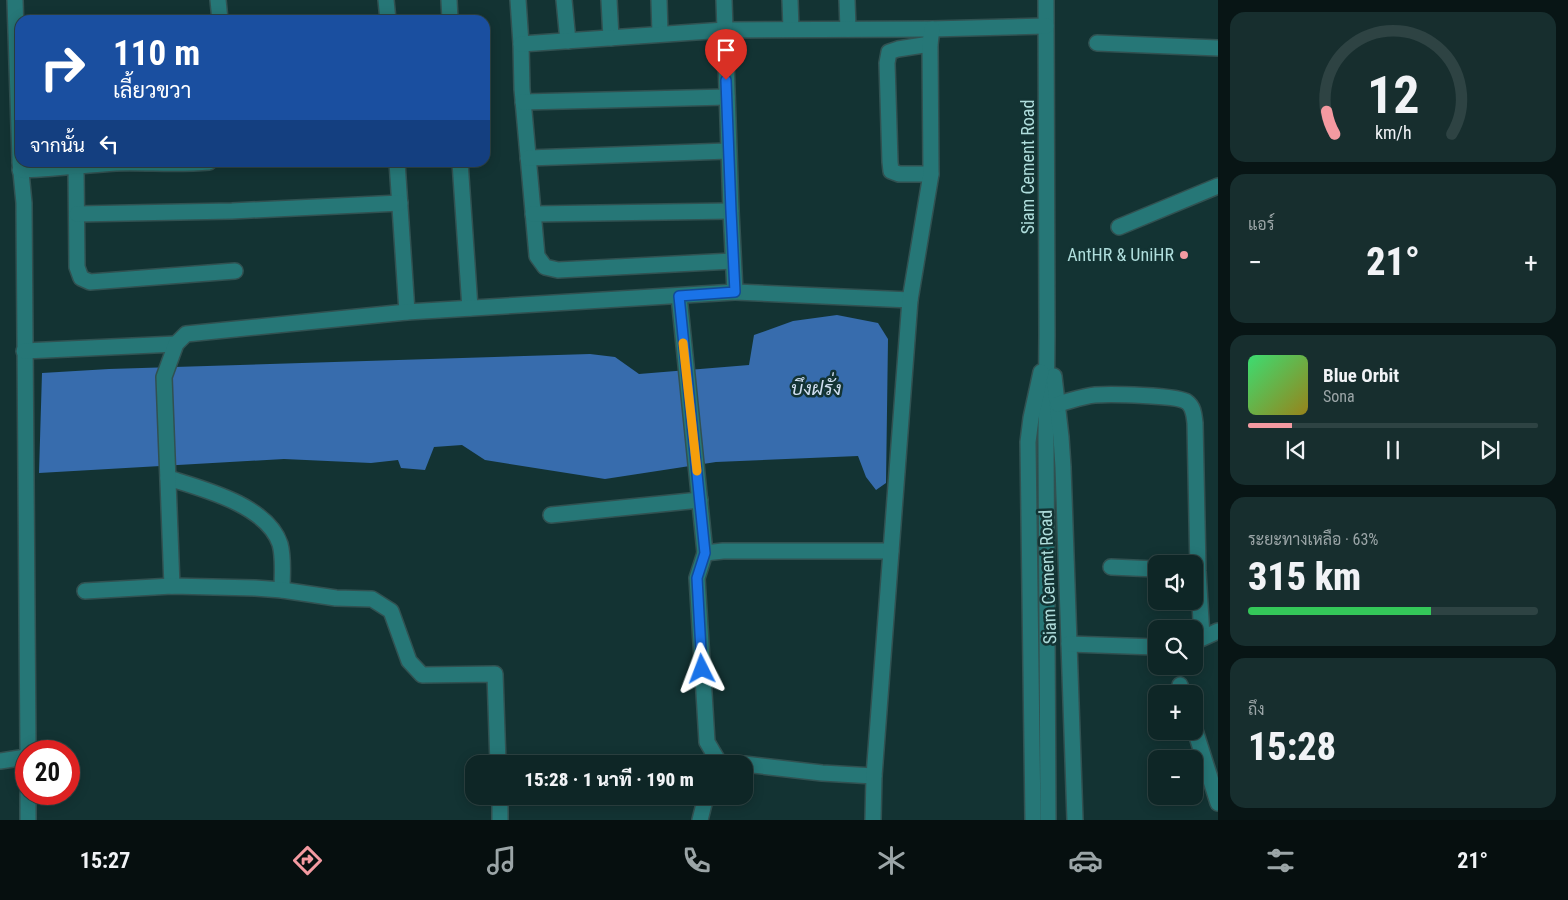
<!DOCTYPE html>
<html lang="th">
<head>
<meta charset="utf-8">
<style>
  body { margin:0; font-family:"Roboto Condensed",Sarabun,sans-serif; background:#172e2e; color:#f1f3f6; height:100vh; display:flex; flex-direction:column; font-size:19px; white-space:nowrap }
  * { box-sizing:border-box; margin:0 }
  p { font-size:16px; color:#9ba5a7 }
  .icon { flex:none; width:28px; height:28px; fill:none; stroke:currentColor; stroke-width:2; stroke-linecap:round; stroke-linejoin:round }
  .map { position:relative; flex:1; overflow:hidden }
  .drawer { display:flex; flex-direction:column; gap:12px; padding:12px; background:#081515; width:350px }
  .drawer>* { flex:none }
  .banner { position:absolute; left:15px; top:15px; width:475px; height:152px; border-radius:15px; box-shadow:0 2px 12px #0003,0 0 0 1px #2e4343; background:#1a4fa0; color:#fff; overflow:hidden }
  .fabs { position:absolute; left:1148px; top:555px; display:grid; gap:10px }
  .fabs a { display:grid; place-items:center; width:55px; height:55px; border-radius:10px; background:#0e2626; box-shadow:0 2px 12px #0003,0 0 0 1px #2e4343; font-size:25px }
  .speed { position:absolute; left:15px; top:740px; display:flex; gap:10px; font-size:25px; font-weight:700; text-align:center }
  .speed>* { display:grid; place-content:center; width:65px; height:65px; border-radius:50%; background:#0e2626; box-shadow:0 2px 12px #0003,0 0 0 1px #2e4343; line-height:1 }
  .speed .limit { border:8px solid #d22; background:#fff; color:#111 }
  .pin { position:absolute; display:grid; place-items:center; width:42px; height:42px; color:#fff; margin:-51px -21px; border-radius:50% 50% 50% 0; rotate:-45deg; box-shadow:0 0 5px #0007 }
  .pin .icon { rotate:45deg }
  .me { position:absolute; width:55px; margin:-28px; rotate:357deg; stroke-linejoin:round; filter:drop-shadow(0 0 4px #0008) }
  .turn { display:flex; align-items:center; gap:18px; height:105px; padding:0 15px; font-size:22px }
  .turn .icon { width:65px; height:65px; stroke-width:2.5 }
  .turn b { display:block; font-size:35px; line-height:42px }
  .then { display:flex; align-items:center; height:48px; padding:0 15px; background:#0003; gap:10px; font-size:19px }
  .big { font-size:38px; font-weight:800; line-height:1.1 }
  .drawer .widget { flex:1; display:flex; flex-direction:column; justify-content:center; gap:8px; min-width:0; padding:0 18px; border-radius:15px; background:#172e2e }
  .drawer .dial { align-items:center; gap:0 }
  .dial svg { height:130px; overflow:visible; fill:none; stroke:#2e4343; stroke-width:7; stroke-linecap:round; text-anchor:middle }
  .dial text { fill:#f1f3f6; stroke:none }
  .song { display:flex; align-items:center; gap:15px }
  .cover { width:60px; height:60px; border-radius:8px; background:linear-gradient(135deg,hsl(140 70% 55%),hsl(50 70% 35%)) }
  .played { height:5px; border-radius:2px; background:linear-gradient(90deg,#f49aa1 15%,#2e4343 15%) }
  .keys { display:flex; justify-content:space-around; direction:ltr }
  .heat { display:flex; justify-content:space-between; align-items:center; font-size:28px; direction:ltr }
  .charge { height:8px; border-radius:4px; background:linear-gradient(90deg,#34c759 63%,#2e4343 0) }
  .trip { position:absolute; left:465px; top:755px; width:288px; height:50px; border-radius:15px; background:#0e2626; box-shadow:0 2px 12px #0003,0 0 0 1px #2e4343; font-weight:800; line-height:50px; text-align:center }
  .menu { display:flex; height:80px; justify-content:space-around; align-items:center; background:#060f0f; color:#9ba5a7 }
  .menu .icon { width:35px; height:35px }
  .menu .active { color:#f49aa1 }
  .menu b { font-size:22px; color:#f1f3f6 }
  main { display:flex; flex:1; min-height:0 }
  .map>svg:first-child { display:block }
  .water { fill:#376cad }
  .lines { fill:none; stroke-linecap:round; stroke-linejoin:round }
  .minor-casing { stroke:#315151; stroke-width:18 }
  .minor { stroke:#267777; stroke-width:15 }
  .route-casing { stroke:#114b97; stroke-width:12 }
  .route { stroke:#1a73e8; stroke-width:9 }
  .slow { stroke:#f59e0b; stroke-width:9 }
  .poi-dot { fill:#f49aa1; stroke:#133333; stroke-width:2 }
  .labels { text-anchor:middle; stroke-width:5; stroke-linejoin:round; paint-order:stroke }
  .street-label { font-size:18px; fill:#afdddc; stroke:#133333 }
  .poi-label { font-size:18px; fill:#afdddc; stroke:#133333; text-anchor:end }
  .water-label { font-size:19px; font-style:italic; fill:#d0dff1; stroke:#133333 }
</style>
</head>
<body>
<main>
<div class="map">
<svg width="1218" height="820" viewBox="0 0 1218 820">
  <rect width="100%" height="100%" fill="#133333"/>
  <!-- water -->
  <polygon class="water" points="837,315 878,323 888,339 886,483 876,490 866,477 858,456 716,462 605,479 485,460 462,445 434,447 425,470 401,468 398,460 371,463 284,459 39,473 42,373 109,369 590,354 615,357 639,374 749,365 754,335 793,321"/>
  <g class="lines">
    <!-- minor casing -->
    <g class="minor-casing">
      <g id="minor">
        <polyline points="15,0 20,160"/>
        <polyline points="218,0 220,20"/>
        <polyline points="386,0 388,20"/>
        <polyline points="449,0 450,20"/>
        <polyline points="518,0 521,44 522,89 537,256 545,267 558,270 733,261"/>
        <polyline points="564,0 568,41"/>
        <polyline points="609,0 611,38"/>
        <polyline points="659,0 660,34"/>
        <polyline points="790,0 791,29"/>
        <polyline points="847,0 848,29"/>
        <polyline points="1046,0 1047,335 1046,436 1048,820"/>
        <polyline points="1097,43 1218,48"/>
        <polyline points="521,44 725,30 932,29 1046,26"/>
        <polyline points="930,44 898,49 889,52 887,63 890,162 891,171 899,174 931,174"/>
        <polyline points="523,102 727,97"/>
        <polyline points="528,158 728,151"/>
        <polyline points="20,162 24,203 28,751"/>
        <polyline points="397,162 407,312"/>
        <polyline points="460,162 470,308"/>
        <polyline points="76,167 77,267 81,278 90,282 235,271"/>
        <path d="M 20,170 C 52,169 84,165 116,163 C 147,162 178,165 209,162"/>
        <polyline points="77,214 232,211 400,203"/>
        <polyline points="533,214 731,211"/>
        <polyline points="1119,227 1218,186"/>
        <polyline points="735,292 910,300"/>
        <polyline points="679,296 705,553"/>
        <polyline points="24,351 176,344"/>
        <polyline points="1054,376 1061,437 1063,467 1075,820"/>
        <path d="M 1058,404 C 1070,401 1083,396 1095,395 C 1110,394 1178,395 1187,402 C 1194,407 1194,416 1195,423 L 1198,571 L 1202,637"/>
        <path d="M 168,478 C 203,489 267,505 280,544 C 284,558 282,575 282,590"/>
        <polyline points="551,515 700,500"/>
        <polyline points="1111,567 1156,569"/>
        <polyline points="172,586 164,377 176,344 186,334 407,312 735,292 731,211 724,0"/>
        <polyline points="85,591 172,586 255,588 282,590 336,598 372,599 391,611 409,661 422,675 495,674 498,764"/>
        <polyline points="1194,642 1218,631"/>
        <polyline points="1069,644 1156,647"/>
        <polyline points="1180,685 1183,694"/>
        <polyline points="1194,727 1218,803"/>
        <polyline points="0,761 26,757"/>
        <polyline points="720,764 707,742 697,578 705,553 723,551 891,551"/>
        <polyline points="744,764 822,773 874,776"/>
        <polyline points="28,794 28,820"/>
        <polyline points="500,796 500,820"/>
        <polyline points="700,820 706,796"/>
        <polyline points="873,820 874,776 910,300 931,174 930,44 932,29"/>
        <polyline points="1033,820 1028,442 1031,418 1041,372"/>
      </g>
    </g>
    <!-- minor -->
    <use href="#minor" class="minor"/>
  </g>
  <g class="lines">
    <!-- route casing -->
    <g class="route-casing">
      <polyline id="route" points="702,669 697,578 705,553 679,296 735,292 731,211 726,80"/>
    </g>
    <!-- route -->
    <use href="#route" class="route"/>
    <!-- slow -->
    <polyline class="slow" points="683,343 697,471"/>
  </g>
  <!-- markers -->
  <circle class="poi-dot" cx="1184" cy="255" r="5"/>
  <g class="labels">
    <!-- street labels -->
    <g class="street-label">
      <text transform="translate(1028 167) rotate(-90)" y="6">Siam Cement Road</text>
      <text transform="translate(1048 577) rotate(-92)" y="6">Siam Cement Road</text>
    </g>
    <!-- poi labels -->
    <g class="poi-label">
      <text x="1174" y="261">AntHR &amp; UniHR</text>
    </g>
    <!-- water labels -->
    <g class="water-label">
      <text x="816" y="395">บึงฝรั่ง</text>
    </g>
  </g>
</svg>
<div class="fabs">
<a><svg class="icon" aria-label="sound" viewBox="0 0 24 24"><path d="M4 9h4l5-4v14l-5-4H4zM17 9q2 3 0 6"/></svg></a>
<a><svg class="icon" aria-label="search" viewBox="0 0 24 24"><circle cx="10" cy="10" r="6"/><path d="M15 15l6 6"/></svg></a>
<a>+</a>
<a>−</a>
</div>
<div class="speed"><div class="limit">20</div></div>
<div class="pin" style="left:726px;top:80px;background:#d93025"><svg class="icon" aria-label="arrive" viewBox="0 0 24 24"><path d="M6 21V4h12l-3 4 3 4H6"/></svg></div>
<svg class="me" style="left:702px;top:669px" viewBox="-20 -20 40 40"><path d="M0-17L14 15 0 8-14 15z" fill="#1a73e8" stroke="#fff" stroke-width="4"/></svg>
<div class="trip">15:28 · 1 นาที · 190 m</div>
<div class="banner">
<div class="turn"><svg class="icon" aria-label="right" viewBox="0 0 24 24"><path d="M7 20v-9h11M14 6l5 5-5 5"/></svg><div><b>110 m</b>เลี้ยวขวา</div></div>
<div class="then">จากนั้น<svg class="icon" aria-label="left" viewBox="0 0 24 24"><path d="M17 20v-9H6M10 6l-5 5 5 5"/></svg></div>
</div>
</div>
<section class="drawer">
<div class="widget dial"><svg viewBox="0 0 100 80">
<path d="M14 69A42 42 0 1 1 86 69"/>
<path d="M14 69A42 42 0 0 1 9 55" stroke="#f49aa1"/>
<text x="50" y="56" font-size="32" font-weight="700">12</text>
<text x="50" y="72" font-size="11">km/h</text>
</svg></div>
<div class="widget"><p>แอร์</p>
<div class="heat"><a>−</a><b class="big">21°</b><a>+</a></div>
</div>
<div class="widget">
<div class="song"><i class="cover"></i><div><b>Blue Orbit</b><p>Sona</p></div></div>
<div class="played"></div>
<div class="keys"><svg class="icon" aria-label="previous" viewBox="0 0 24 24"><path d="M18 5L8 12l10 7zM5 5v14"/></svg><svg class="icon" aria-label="pause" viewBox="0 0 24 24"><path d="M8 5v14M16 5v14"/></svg><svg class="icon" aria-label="next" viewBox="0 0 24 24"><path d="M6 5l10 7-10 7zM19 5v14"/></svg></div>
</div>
<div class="widget"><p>ระยะทางเหลือ · 63%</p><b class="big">315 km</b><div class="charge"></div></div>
<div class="widget"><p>ถึง</p><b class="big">15:28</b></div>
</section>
</main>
<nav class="menu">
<b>15:27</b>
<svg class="icon active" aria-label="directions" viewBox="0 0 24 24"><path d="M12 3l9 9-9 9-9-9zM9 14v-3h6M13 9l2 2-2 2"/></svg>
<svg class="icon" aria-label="music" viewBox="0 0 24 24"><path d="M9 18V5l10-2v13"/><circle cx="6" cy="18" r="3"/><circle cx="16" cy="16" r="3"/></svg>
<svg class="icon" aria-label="phone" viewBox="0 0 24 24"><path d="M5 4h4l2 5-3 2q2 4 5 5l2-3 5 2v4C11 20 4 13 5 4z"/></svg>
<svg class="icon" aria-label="climate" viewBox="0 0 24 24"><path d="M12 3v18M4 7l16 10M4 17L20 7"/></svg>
<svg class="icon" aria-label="car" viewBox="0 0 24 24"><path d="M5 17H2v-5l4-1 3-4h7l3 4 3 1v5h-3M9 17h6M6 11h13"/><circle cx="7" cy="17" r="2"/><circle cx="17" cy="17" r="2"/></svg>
<svg class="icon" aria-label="filters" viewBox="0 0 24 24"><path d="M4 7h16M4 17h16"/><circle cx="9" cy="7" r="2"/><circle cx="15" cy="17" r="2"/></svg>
<b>21°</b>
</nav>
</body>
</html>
